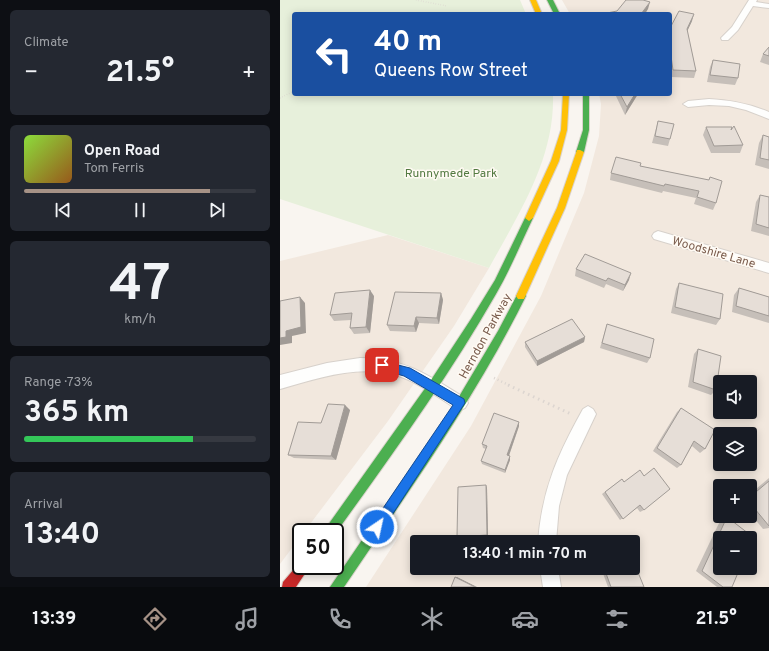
<!DOCTYPE html>
<html lang="en">
<head>
<meta charset="utf-8">
<style>
  body { margin:0; font-family:Overpass,sans-serif; background:#242831; color:#f1f3f6; height:100vh; display:flex; flex-direction:column; font-size:15px; white-space:nowrap }
  * { box-sizing:border-box; margin:0 }
  p { font-size:13px; color:#9ea1a6 }
  .icon { flex:none; width:22px; height:22px; fill:none; stroke:currentColor; stroke-width:2; stroke-linecap:round; stroke-linejoin:round }
  .map { position:relative; flex:1; overflow:hidden }
  .panel { display:flex; flex-direction:column; gap:10px; padding:10px; background:#0d0f14; width:280px }
  .panel>* { flex:none }
  .top-card { position:absolute; left:12px; top:12px; width:380px; height:84px; border-radius:4px; box-shadow:0 2px 10px #0003; background:#1a4fa0; color:#fff; overflow:hidden }
  .tools { position:absolute; left:433px; top:375px; display:grid; gap:8px }
  .tools a { display:grid; place-items:center; width:44px; height:44px; border-radius:4px; background:#171b24; box-shadow:0 2px 10px #0003; font-size:20px }
  .speed { position:absolute; left:12px; top:523px; display:flex; gap:8px; font-size:20px; font-weight:700; text-align:center }
  .speed>* { display:grid; place-content:center; width:52px; height:52px; border-radius:50%; background:#171b24; box-shadow:0 2px 10px #0003; line-height:1 }
  .speed .limit { border:2px solid #111; border-radius:6px; background:#fff; color:#111 }
  .pin { position:absolute; display:grid; place-items:center; width:34px; height:34px; color:#fff; margin:-17px; border-radius:8px; box-shadow:0 2px 6px #0006 }
  .me { position:absolute; width:44px; margin:-22px; rotate:34deg; stroke-linejoin:round; filter:drop-shadow(0 0 3px #0008) }
  .turn { display:flex; align-items:center; gap:14px; height:84px; padding:0 16px; font-size:18px }
  .turn .icon { width:52px; height:52px; stroke-width:2.5 }
  .turn b { display:block; font-size:28px; line-height:34px }
  .big { font-size:30px; font-weight:700; line-height:1.1 }
  .panel .tile { flex:1; display:flex; flex-direction:column; justify-content:center; gap:6px; min-width:0; padding:0 14px; border-radius:6px; background:#242831 }
  .panel .dial { align-items:center; gap:0 }
  .dial b { font-size:52px; line-height:1 }
  .song { display:flex; align-items:center; gap:12px }
  .cover { width:48px; height:48px; border-radius:6px; background:linear-gradient(135deg,hsl(90 70% 55%),hsl(30 70% 35%)) }
  .played { height:4px; border-radius:2px; background:linear-gradient(90deg,#a69286 80%,#363941 80%) }
  .keys { display:flex; justify-content:space-around; direction:ltr }
  .heat { display:flex; justify-content:space-between; align-items:center; font-size:22px; direction:ltr }
  .charge { height:6px; border-radius:3px; background:linear-gradient(90deg,#34c759 73%,#363941 0) }
  .trip { position:absolute; left:130px; top:535px; width:230px; height:40px; border-radius:4px; background:#171b24; box-shadow:0 2px 10px #0003; font-weight:700; line-height:40px; text-align:center }
  .tabs { display:flex; height:64px; justify-content:space-around; align-items:center; background:#090b0e; color:#9ea1a6 }
  .tabs .icon { width:28px; height:28px }
  .tabs .selected { color:#a69286 }
  .tabs b { font-size:18px; color:#f1f3f6 }
  main { display:flex; flex:1; min-height:0 }
  .map>svg:first-child { display:block }
  .residential { fill:#f2e8de; fill-rule:evenodd }
  .green { fill:#e7f0db }
  .lines { fill:none; stroke-linecap:round; stroke-linejoin:round }
  .street-casing { stroke:#d7d1cb; stroke-width:2 }
  .fast-casing { stroke:#d9d2cb; stroke-width:2 }
  .slow-casing { stroke:#d9d2cb; stroke-width:2 }
  .jam-casing { stroke:#d9d2cb; stroke-width:2 }
  .path-far2 { stroke:#dcd5d0; stroke-width:1.5; stroke-dasharray:0.5 2; stroke-linecap:butt }
  .path-far1 { stroke:#dcd5d0; stroke-width:2.5; stroke-dasharray:1 3; stroke-linecap:butt }
  .path { stroke:#dcd5d0; stroke-width:3; stroke-dasharray:1.5 4; stroke-linecap:butt }
  .street { fill:#fefefd; fill-rule:evenodd }
  .fast { fill:#4caf50; fill-rule:evenodd }
  .slow { fill:#ffc107; fill-rule:evenodd }
  .jam { fill:#c62828; fill-rule:evenodd }
  .wall { fill:#c6bfb9 }
  .shaded-wall { fill:#a19b96 }
  .building { fill:#e6ded7; stroke:#a19b96 }
  .route { fill:#1a73e8; stroke:#114b97 }
  .labels { text-anchor:middle; stroke-width:3; stroke-linejoin:round; paint-order:stroke }
  .park-label { font-size:12px; fill:#537a41; stroke:#fffaf3 }
  .street-label { font-size:12px; fill:#7a5c4d; stroke:#fffaf3 }
</style>
</head>
<body>
<main>
<section class="panel">
<div class="tile"><p>Climate</p>
<div class="heat"><a>−</a><b class="big">21.5°</b><a>+</a></div>
</div>
<div class="tile">
<div class="song"><i class="cover"></i><div><b>Open Road</b><p>Tom Ferris</p></div></div>
<div class="played"></div>
<div class="keys"><svg class="icon" aria-label="previous" viewBox="0 0 24 24"><path d="M18 5L8 12l10 7zM5 5v14"/></svg><svg class="icon" aria-label="pause" viewBox="0 0 24 24"><path d="M8 5v14M16 5v14"/></svg><svg class="icon" aria-label="next" viewBox="0 0 24 24"><path d="M6 5l10 7-10 7zM19 5v14"/></svg></div>
</div>
<div class="tile dial"><b>47</b><p>km/h</p></div>
<div class="tile"><p>Range · 73%</p><b class="big">365 km</b><div class="charge"></div></div>
<div class="tile"><p>Arrival</p><b class="big">13:40</b></div>
</section>
<div class="map">
<svg width="489" height="587" viewBox="0 0 489 587">
  <rect width="100%" height="100%" fill="#f9f5f0"/>
  <!-- residential -->
  <g class="residential">
    <path d="M 282,0 L 489,0 L 489,587 L 86,587 L 191,426 L 261,296 L 304,193 L 319,136 L 321,104 L 319,94 L 390,94 L 390,14 L 290,14 ZM 440,382 L 470,382 L 470,412 L 440,412 ZM 440,434 L 470,434 L 470,464 L 440,464 ZM 440,486 L 470,486 L 470,516 L 440,516 ZM 440,538 L 470,538 L 470,568 L 440,568 ZM 137,542 L 353,542 L 353,568 L 137,568 Z"/>
    <polygon points="108,235 209,268 174,326 108,421 24,532 21,532 21,536 0,564 0,261"/>
  </g>
  <!-- green -->
  <path class="green" d="M 0,0 L 240,0 L 246,14 L 14,14 L 14,94 L 273,94 C 275,159 239,213 209,268 L 0,199 Z"/>
  <g class="lines">
    <!-- street casing -->
    <g class="street-casing">
      <g id="street">
        <polygon points="469,0 477,0 476,2 489,4 489,8 473,6 458,30 448,40 442,40 441,38 452,27"/>
        <path d="M 429,99 C 450,100 470,104 489,112 L 489,119 L 466,110 L 449,106 L 429,105 L 408,107 L 403,104 L 408,101 Z"/>
        <polygon points="378,231 489,263 489,273 374,239 372,236 374,233"/>
        <path d="M 80,358 C 125,358 148,375 185,398 L 188,403 L 185,408 L 180,410 L 175,408 C 159,398 142,385 124,378 C 84,362 39,378 0,389 L 0,375 L 47,363 Z"/>
        <path d="M 308,406 L 313,409 L 316,414 L 287,475 L 279,506 L 276,542 L 258,542 C 262,489 278,454 303,409 Z"/>
        <polygon points="260,568 278,568 281,587 263,587"/>
      </g>
    </g>
    <!-- fast casing -->
    <g class="fast-casing">
      <g id="fast">
        <polygon points="267,0 273,0 280,14 274,14"/>
        <polygon points="303,94 309,94 309,130 304,152 300,154 296,152 303,130"/>
        <path d="M 249,215 L 253,218 C 241,243 230,270 216,294 C 168,378 111,456 55,534 L 55,532 L 43,532 L 151,380 L 191,319 L 215,280 L 245,218 Z"/>
        <path d="M 241,292 L 244,293 L 246,296 C 195,399 128,492 64,587 L 50,587 L 174,405 L 218,331 L 238,293 Z"/>
      </g>
    </g>
    <!-- slow casing -->
    <g class="slow-casing">
      <g id="slow">
        <polygon points="250,0 256,0 262,14 256,14"/>
        <polygon points="283,94 289,94 287,130 279,161 253,218 249,221 245,218 271,161 281,130"/>
        <polygon points="297,150 300,150 304,152 285,208 244,299 238,299 236,296 277,208"/>
      </g>
    </g>
    <!-- jam casing -->
    <g class="jam-casing">
      <polygon id="jam" points="21,561 21,566 30,566 16,587 2,587 3,582"/>
    </g>
    <!-- path-far2 -->
    <g class="path-far2">
      <polyline points="136,0 167,6"/>
      <polyline points="0,98 14,91"/>
    </g>
    <!-- path-far1 -->
    <polyline class="path-far1" points="214,378 231,386"/>
    <!-- path -->
    <polyline class="path" points="228,385 291,414"/>
    <!-- street -->
    <use href="#street" class="street"/>
    <!-- fast -->
    <use href="#fast" class="fast"/>
    <!-- slow -->
    <use href="#slow" class="slow"/>
    <!-- jam -->
    <use href="#jam" class="jam"/>
  </g>
  <!-- wall -->
  <g class="wall">
    <polygon points="412,21 407,31 416,71 414,78 391,77 390,70 390,28"/>
    <polygon points="489,47 489,65 480,62 483,54"/>
    <polygon points="433,60 458,78 455,85 427,82 430,67"/>
    <polygon points="335,94 358,94 345,115"/>
    <polygon points="378,121 390,139 388,146 372,143"/>
    <polygon points="426,127 463,145 460,153 431,153 423,135"/>
    <polygon points="483,135 489,137 489,169 475,165 479,143"/>
    <polygon points="360,166 429,180 436,203 433,210 414,204 416,198 383,191 382,193 330,180 331,173"/>
    <polygon points="480,195 489,197 489,236 471,231 476,202"/>
    <polygon points="296,269 349,280 343,291 326,284 324,288 295,276"/>
    <polygon points="399,283 440,319 436,325 391,313 396,289"/>
    <polygon points="459,288 489,297 489,323 452,312 454,295"/>
    <polygon points="161,293 163,300 159,324 139,323 136,332 110,331 107,325"/>
    <polygon points="94,296 90,333 74,334 70,328 71,320 54,321 50,315"/>
    <polygon points="327,324 370,358 367,363 320,348"/>
    <polygon points="305,337 304,342 257,366 245,347 245,342"/>
    <polygon points="418,349 436,390 431,395 408,387 414,354"/>
    <polygon points="401,408 425,449 420,453 412,446 401,465 397,468 373,451 397,412"/>
    <polygon points="70,410 56,460 14,458 8,455 41,423"/>
    <polygon points="239,422 239,426 229,456 230,456 230,460 225,473 202,464 201,461 206,449 203,448 202,444"/>
    <polygon points="489,478 489,528 483,529 470,513 470,494"/>
    <polygon points="342,479 364,510 360,512 357,508 340,520 322,494"/>
    <polygon points="206,485 207,488 208,536 179,538 177,537"/>
    <polygon points="447,517 452,587 437,587 416,571 441,519"/>
    <polygon points="321,568 353,568 364,587 328,587"/>
  </g>
  <!-- shaded-wall -->
  <g class="shaded-wall">
    <polygon points="370,2 368,9 365,14 361,14"/>
    <polygon points="414,14 412,21 405,36 407,29"/>
    <polygon points="355,94 358,94 345,115 347,107"/>
    <polygon points="351,273 349,280 343,291 345,285"/>
    <polygon points="90,290 94,296 90,333 86,327"/>
    <polygon points="161,293 163,300 159,324 157,318"/>
    <polygon points="20,297 25,303 26,333 12,336 12,343 0,345 0,338 6,331"/>
    <polygon points="136,317 139,323 136,332 134,326"/>
    <polygon points="305,337 304,342 257,366 257,361"/>
    <polygon points="65,405 70,410 56,460 51,456"/>
    <polygon points="239,422 239,426 228,458 227,455"/>
    <polygon points="230,456 230,460 225,473 225,470"/>
    <polygon points="206,485 207,488 208,536 207,535"/>
    <polygon points="175,577 177,577 197,587 195,587"/>
  </g>
  <!-- building -->
  <g class="building">
    <polygon points="346,0 363,0 370,2 361,14 322,14 337,11"/>
    <polygon points="399,11 414,14 407,29 416,71 393,70 390,49 390,28"/>
    <polygon points="489,47 489,56 483,54"/>
    <polygon points="433,60 460,64 458,78 430,75"/>
    <polygon points="340,94 355,94 347,107"/>
    <polygon points="378,121 394,124 390,139 375,136"/>
    <polygon points="454,126 463,145 434,146 426,127 452,127 451,130"/>
    <polygon points="483,135 489,137 489,160 480,158"/>
    <polygon points="336,157 361,163 360,166 429,180 430,177 442,181 436,203 417,197 419,191 385,184 384,186 331,173"/>
    <polygon points="480,195 489,197 489,228 476,224"/>
    <polygon points="305,254 351,273 345,285 328,278 326,281 296,269"/>
    <polygon points="399,283 443,294 440,319 395,307"/>
    <polygon points="459,288 489,297 489,316 456,306"/>
    <polygon points="90,290 86,327 70,328 72,313 50,315 55,293"/>
    <polygon points="115,292 161,293 157,318 136,317 134,326 107,325"/>
    <polygon points="20,297 21,327 6,331 6,337 0,338 0,301"/>
    <polygon points="292,319 305,337 257,361 245,342"/>
    <polygon points="327,324 374,339 370,358 322,343"/>
    <polygon points="418,349 441,356 436,390 413,382"/>
    <polygon points="48,404 65,405 51,456 8,455 18,422 41,423"/>
    <polygon points="401,408 435,430 425,449 414,441 401,465 377,448"/>
    <polygon points="214,413 239,422 227,455 230,456 225,470 201,461 207,446 202,444"/>
    <polygon points="374,468 390,489 364,510 360,505 343,519 325,492 342,479 344,482 360,470 364,476"/>
    <polygon points="489,481 489,526 470,503 470,497"/>
    <polygon points="206,485 207,535 177,537 178,487"/>
    <polygon points="447,517 473,537 470,544 470,538 440,538 440,568 460,568 452,587 443,587 422,571"/>
    <polygon points="344,538 346,542 335,542"/>
    <polygon points="353,560 364,587 331,587 324,568 353,568"/>
    <polygon points="175,577 195,587 171,587"/>
  </g>
  <!-- route -->
  <polygon class="route" points="102,361 130,368 184,399 185,403 101,532 97,533 93,532 91,527 93,523 173,405 124,376 99,369 97,365 99,362"/>
  <g class="labels">
    <!-- park labels -->
    <g class="park-label">
      <text x="171" y="177">Runnymede Park</text>
    </g>
    <!-- street labels -->
    <g class="street-label">
      <text transform="translate(434 252) rotate(16)" y="4">Woodshire Lane</text>
      <text transform="translate(205 336) rotate(-61)" y="4">Herndon Parkway</text>
    </g>
  </g>
</svg>
<div class="tools">
<a><svg class="icon" aria-label="sound" viewBox="0 0 24 24"><path d="M4 9h4l5-4v14l-5-4H4zM17 9q2 3 0 6"/></svg></a>
<a><svg class="icon" aria-label="layers" viewBox="0 0 24 24"><path d="M12 4l9 5-9 5-9-5zM3 14l9 5 9-5"/></svg></a>
<a>+</a>
<a>−</a>
</div>
<div class="speed"><div class="limit">50</div></div>
<div class="pin" style="left:102px;top:365px;background:#d93025"><svg class="icon" aria-label="arrive" viewBox="0 0 24 24"><path d="M6 21V4h12l-3 4 3 4H6"/></svg></div>
<svg class="me" style="left:97px;top:527px" viewBox="-20 -20 40 40"><circle r="17" fill="#1a73e8" stroke="#fff" stroke-width="3"/><path d="M0-11L8 9 0 5-8 9z" fill="#fff"/></svg>
<div class="trip">13:40 · 1 min · 70 m</div>
<div class="top-card">
<div class="turn"><svg class="icon" aria-label="left" viewBox="0 0 24 24"><path d="M17 20v-9H6M10 6l-5 5 5 5"/></svg><div><b>40 m</b>Queens Row Street</div></div>
</div>
</div>
</main>
<nav class="tabs">
<b>13:39</b>
<svg class="icon selected" aria-label="directions" viewBox="0 0 24 24"><path d="M12 3l9 9-9 9-9-9zM9 14v-3h6M13 9l2 2-2 2"/></svg>
<svg class="icon" aria-label="music" viewBox="0 0 24 24"><path d="M9 18V5l10-2v13"/><circle cx="6" cy="18" r="3"/><circle cx="16" cy="16" r="3"/></svg>
<svg class="icon" aria-label="phone" viewBox="0 0 24 24"><path d="M5 4h4l2 5-3 2q2 4 5 5l2-3 5 2v4C11 20 4 13 5 4z"/></svg>
<svg class="icon" aria-label="climate" viewBox="0 0 24 24"><path d="M12 3v18M4 7l16 10M4 17L20 7"/></svg>
<svg class="icon" aria-label="car" viewBox="0 0 24 24"><path d="M5 17H2v-5l4-1 3-4h7l3 4 3 1v5h-3M9 17h6M6 11h13"/><circle cx="7" cy="17" r="2"/><circle cx="17" cy="17" r="2"/></svg>
<svg class="icon" aria-label="filters" viewBox="0 0 24 24"><path d="M4 7h16M4 17h16"/><circle cx="9" cy="7" r="2"/><circle cx="15" cy="17" r="2"/></svg>
<b>21.5°</b>
</nav>
</body>
</html>
